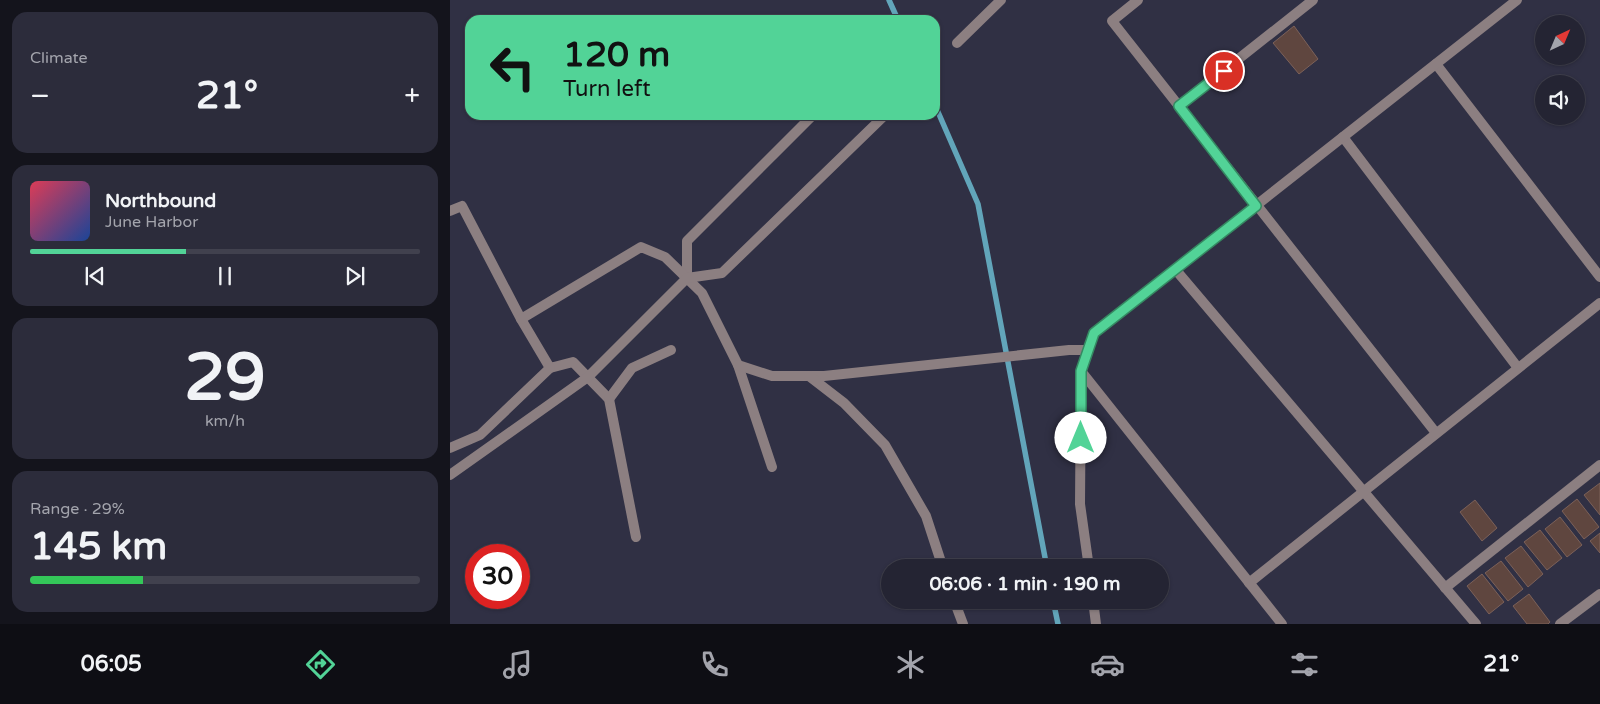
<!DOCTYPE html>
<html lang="en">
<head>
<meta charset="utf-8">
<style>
  body { margin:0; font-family:"Varela Round",sans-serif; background:#2c2c3b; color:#f1f3f6; height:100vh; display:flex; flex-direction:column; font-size:19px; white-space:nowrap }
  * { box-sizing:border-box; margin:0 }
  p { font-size:16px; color:#a3a4ac }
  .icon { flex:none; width:28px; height:28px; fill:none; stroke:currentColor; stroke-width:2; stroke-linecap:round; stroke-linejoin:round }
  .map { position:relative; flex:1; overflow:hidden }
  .drawer { display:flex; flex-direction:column; gap:12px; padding:12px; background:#14141c; width:450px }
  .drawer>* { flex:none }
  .top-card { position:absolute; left:15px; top:15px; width:475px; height:105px; border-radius:15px; box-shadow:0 1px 4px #0004,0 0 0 1px #41414e; background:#52d397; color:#111; overflow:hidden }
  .needle { width:32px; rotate:44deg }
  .controls { position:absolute; left:1085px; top:15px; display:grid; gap:10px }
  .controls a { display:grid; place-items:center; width:50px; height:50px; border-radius:50%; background:#242433; box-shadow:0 1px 4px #0004,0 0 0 1px #41414e; font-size:25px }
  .speed { position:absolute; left:15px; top:544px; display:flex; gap:10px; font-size:25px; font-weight:700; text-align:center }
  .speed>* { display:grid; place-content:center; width:65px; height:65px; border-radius:50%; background:#242433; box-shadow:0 1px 4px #0004,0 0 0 1px #41414e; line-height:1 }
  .speed .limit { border:8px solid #d22; background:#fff; color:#111 }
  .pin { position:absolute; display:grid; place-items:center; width:42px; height:42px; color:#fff; margin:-21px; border:2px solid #fff; border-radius:50%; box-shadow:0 1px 5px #0007 }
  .me { position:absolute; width:55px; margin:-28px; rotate:0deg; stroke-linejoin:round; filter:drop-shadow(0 0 4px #0008) }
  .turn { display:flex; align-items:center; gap:18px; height:105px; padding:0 15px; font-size:22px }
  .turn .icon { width:65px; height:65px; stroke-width:2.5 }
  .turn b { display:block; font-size:35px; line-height:42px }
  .big { font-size:38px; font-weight:800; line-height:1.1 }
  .drawer .widget { flex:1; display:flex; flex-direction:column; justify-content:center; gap:8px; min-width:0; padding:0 18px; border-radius:15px; background:#2c2c3b }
  .drawer .dial { align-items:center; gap:0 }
  .dial b { font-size:65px; line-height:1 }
  .song { display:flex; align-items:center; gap:15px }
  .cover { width:60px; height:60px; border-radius:8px; background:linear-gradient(135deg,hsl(350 70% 55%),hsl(220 70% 35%)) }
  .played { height:5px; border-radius:2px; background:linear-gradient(90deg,#52d397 40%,#41414e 40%) }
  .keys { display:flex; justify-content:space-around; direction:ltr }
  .heat { display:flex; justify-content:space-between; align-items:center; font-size:28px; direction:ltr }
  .charge { height:8px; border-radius:4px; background:linear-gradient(90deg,#34c759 29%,#41414e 0) }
  .trip { position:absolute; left:431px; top:559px; width:288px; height:50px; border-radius:25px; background:#242433; box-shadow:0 1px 4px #0004,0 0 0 1px #41414e; font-weight:800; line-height:50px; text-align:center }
  .tabs { display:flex; height:80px; justify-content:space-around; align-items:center; background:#0e0e14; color:#a3a4ac }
  .tabs .icon { width:35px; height:35px }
  .tabs .on { color:#52d397 }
  .tabs b { font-size:22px; color:#f1f3f6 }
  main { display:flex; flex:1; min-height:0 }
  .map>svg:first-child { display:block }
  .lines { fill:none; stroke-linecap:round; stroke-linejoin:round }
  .stream { stroke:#62a5ba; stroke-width:5.5 }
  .building { fill:#5f463f; stroke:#7c6159 }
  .minor { stroke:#8c7f81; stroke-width:10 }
  .route-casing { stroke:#358962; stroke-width:12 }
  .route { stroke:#52d397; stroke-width:9 }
</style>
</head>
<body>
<main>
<section class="drawer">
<div class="widget"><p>Climate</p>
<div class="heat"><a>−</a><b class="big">21°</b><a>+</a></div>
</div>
<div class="widget">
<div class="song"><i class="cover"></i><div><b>Northbound</b><p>June Harbor</p></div></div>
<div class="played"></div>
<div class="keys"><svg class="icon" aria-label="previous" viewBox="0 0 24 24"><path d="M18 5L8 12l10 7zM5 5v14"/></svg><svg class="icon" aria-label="pause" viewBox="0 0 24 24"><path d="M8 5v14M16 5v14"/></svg><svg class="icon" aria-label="next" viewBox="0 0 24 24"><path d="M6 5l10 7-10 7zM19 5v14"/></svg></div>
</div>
<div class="widget dial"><b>29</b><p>km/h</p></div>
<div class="widget"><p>Range · 29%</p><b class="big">145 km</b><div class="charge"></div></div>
</section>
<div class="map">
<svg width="1150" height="624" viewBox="0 0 1150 624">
  <rect width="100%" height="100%" fill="#303044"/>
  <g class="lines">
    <!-- stream -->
    <g class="stream">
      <polyline points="439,0 448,20"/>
      <polyline points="485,105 528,204 597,568"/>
      <polyline points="603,600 608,624"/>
    </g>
  </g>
  <!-- building -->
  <g class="building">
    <polygon points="844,26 868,59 849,74 823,43"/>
    <polygon points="1150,483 1150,515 1134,495"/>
    <polygon points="1127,499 1149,527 1134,539 1112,511"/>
    <polygon points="1025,500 1047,528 1032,541 1010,512"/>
    <polygon points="1110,517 1132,545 1117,557 1095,529"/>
    <polygon points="1090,530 1112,558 1097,570 1074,542"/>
    <polygon points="1150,533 1150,553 1140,541"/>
    <polygon points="1071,546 1093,574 1078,587 1055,558"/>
    <polygon points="1051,561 1073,589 1058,601 1035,573"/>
    <polygon points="1032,574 1054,602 1039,614 1017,586"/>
    <polygon points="1079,594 1100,622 1098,624 1077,624 1063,606"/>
  </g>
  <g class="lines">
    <!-- minor -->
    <g class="minor">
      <polyline points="688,0 662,21 986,433"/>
      <polyline points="507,43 551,0"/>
      <polyline points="986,64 1150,277"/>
      <polyline points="729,106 863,0"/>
      <polyline points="893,137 1068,368"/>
      <polyline points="0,211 12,206 71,319 100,368 123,362 159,399 186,537"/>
      <polyline points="725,269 1026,624"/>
      <polyline points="237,278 237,241 363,115"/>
      <polyline points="71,319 191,247 215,257 252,293 288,365 322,467"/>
      <polyline points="288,365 322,376 374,376 619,350 638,350"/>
      <polyline points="631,371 630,504 639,568"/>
      <polyline points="359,376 394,403 435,445 476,516 493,568"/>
      <polyline points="159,399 182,368 221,350"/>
      <polyline points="0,448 30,435 100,368"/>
      <polyline points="0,475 138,377 237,278 272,273 435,115"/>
      <polyline points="799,583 1150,303"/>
      <polyline points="995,588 1150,465"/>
      <polyline points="504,600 513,624"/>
      <polyline points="643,600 646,624"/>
      <polyline points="832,624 631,371 644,333 1067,0"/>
      <polyline points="1110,624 1150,594"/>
    </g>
  </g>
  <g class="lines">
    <!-- route casing -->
    <g class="route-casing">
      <polyline id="route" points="631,438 631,371 644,333 806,206 729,106 774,71"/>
    </g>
    <!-- route -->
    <use href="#route" class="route"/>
  </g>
</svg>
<div class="controls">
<a><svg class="needle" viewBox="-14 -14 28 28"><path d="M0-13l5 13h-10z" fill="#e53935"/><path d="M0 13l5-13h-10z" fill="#a3a4ac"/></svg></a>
<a><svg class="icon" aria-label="sound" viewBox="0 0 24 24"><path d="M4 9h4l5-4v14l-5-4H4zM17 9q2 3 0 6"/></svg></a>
</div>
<div class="speed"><div class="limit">30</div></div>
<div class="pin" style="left:774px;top:71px;background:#d93025"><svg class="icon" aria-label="arrive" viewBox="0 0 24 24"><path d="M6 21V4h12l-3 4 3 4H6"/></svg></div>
<svg class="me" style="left:631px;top:438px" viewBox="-20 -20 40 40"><circle r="19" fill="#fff"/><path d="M0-13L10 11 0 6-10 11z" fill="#52d397"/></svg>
<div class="trip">06:06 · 1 min · 190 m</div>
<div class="top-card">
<div class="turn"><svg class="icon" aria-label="left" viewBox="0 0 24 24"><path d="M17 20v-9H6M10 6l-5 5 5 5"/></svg><div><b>120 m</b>Turn left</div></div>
</div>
</div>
</main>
<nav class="tabs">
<b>06:05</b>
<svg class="icon on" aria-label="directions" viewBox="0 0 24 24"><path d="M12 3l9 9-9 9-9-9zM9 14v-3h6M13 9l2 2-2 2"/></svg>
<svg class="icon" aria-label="music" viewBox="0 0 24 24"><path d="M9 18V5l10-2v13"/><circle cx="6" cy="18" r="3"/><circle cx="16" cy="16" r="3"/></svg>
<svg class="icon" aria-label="phone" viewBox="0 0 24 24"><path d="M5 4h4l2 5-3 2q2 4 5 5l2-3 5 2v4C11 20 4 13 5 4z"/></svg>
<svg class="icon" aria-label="climate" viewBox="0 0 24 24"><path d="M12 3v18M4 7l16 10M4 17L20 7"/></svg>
<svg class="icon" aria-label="car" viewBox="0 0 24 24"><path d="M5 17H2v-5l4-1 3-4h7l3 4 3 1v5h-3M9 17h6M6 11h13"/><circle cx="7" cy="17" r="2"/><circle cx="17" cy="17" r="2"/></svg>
<svg class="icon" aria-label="filters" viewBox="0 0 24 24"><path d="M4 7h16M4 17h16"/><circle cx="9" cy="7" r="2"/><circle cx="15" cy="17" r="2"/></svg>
<b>21°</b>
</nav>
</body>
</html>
